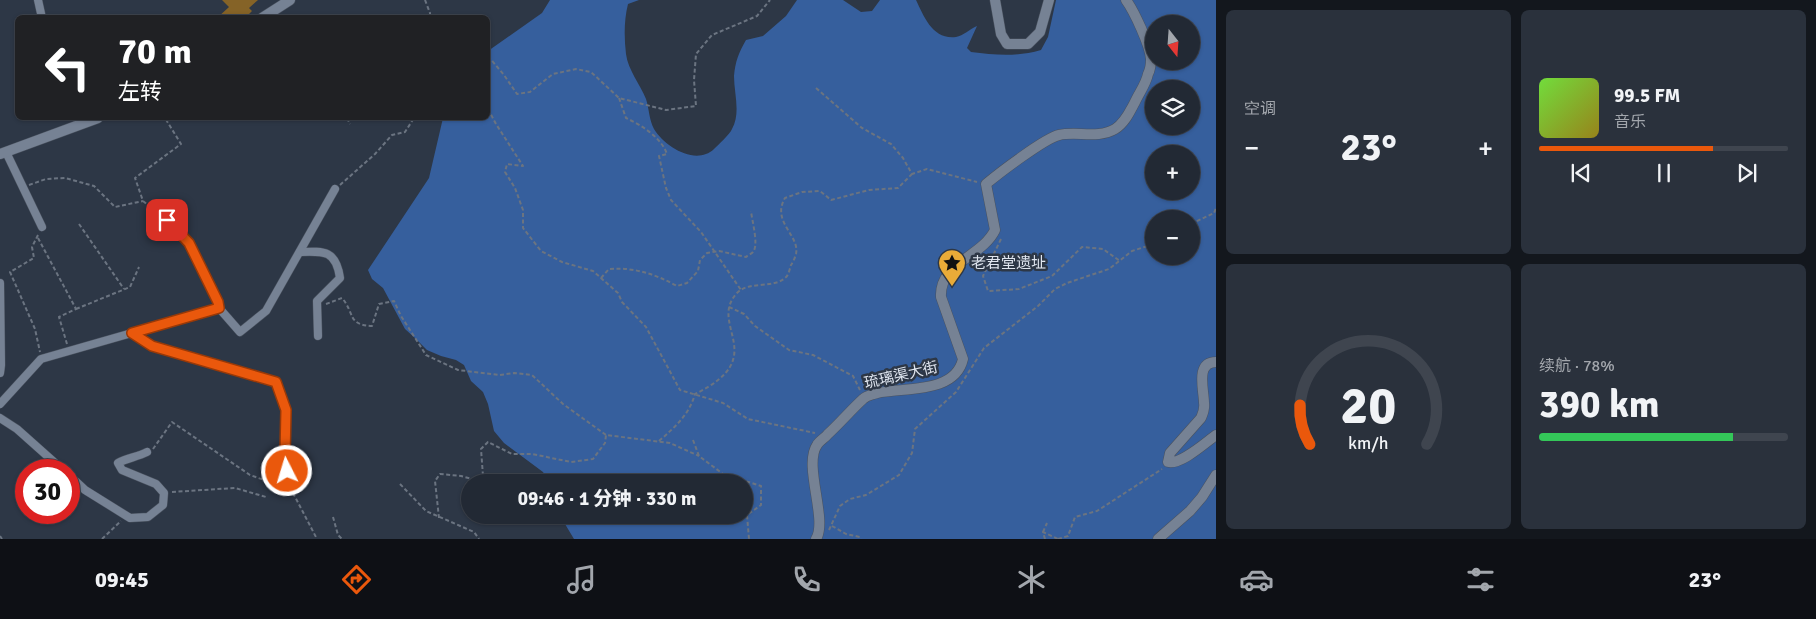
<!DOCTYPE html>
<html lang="zh">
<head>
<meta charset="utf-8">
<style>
  body { margin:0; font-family:Signika,"Noto Sans SC",sans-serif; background:#2a313c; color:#f1f3f6; height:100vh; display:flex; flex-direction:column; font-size:19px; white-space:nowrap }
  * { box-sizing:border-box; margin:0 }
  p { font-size:16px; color:#a2a6ac }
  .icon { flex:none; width:28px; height:28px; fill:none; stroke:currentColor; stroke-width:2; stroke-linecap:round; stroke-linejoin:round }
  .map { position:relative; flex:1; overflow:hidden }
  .details { display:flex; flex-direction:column; gap:10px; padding:10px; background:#13171d; width:600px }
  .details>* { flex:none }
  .hud { position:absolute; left:15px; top:15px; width:475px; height:105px; border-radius:8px; box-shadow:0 1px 4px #0004,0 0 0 1px #3f454f; background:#202124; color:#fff; overflow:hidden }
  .needle { width:32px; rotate:163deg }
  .tools { position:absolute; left:1145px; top:15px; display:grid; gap:10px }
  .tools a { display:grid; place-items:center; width:55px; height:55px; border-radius:50%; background:#222934; box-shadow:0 1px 4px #0004,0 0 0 1px #3f454f; font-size:25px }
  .speed { position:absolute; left:15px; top:459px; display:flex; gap:10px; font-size:25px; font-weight:700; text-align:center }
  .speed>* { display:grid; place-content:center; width:65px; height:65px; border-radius:50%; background:#222934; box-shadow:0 1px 4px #0004,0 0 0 1px #3f454f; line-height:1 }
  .speed .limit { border:8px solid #d22; background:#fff; color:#111 }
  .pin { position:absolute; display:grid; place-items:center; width:42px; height:42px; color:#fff; margin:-21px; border-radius:10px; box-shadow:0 2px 8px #0006 }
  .me { position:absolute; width:55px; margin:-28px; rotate:355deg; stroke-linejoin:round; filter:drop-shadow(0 0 4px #0008) }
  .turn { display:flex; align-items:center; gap:18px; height:105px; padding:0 20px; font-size:22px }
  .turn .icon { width:65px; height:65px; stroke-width:2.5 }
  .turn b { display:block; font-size:35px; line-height:42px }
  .big { font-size:38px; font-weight:800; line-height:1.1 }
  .details .card { flex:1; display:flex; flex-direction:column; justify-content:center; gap:8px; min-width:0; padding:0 18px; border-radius:8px; background:#2a313c }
  .details .dial { align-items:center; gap:0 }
  .dial svg { height:130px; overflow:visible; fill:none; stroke:#3f454f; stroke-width:7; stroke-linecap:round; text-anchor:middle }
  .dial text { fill:#f1f3f6; stroke:none }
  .song { display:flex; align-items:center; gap:15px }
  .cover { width:60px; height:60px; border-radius:8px; background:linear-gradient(135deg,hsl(100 70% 55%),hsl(50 70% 35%)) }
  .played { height:5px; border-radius:2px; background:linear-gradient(90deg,#ea580c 70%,#3f454f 70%) }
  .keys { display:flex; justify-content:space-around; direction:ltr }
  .heat { display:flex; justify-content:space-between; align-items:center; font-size:28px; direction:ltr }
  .charge { height:8px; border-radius:4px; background:linear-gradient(90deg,#34c759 78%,#3f454f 0) }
  .details .tiles { flex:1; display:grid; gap:10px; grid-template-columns:repeat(2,1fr) }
  .trip { position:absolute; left:461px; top:474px; width:292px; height:50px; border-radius:25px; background:#222934; box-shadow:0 1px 4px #0004,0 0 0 1px #3f454f; font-weight:800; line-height:50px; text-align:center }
  .menu { display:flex; height:80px; justify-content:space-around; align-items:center; background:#0e1015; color:#a2a6ac }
  .menu .icon { width:35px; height:35px }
  .menu .selected { color:#ea580c }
  .menu b { font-size:22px; color:#f1f3f6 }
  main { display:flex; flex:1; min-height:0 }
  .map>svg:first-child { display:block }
  .forest { fill:#365f9d; fill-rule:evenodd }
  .building { fill:#856327 }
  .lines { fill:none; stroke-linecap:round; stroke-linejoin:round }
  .minor-casing { stroke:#4a525f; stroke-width:9 }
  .tertiary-casing { stroke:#4a525f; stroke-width:11 }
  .path { stroke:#6b7481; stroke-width:2; stroke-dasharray:4 2.5; stroke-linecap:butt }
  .minor { stroke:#768294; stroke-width:8 }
  .tertiary { stroke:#768294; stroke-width:10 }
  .route-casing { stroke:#983908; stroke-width:12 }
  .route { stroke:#ea580c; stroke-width:9 }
  .labels { text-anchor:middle; stroke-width:5; stroke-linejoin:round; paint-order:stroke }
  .poi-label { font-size:15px; fill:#dfe5ef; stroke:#2d3746; text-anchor:start }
  .street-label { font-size:15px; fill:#dfe5ef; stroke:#2d3746 }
</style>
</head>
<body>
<main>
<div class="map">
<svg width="1216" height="539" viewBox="0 0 1216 539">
  <rect width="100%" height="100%" fill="#2d3746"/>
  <!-- forest -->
  <path class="forest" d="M 550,0 L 639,0 L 628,4 C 624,20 624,37 626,54 C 628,70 640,84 646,99 C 649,108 649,120 654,129 C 665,147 696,166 714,149 C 718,145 730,134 732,129 C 741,113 734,93 734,76 C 735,62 739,52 746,40 L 763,36 L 786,16 L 797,0 L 843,0 L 861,12 L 872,11 L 880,0 L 916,0 C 924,17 933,40 956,37 C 963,36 970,29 977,26 L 967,48 L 971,52 C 995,55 1017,57 1041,50 L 1048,37 L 1056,0 L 1216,0 L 1216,539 L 574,539 L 565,524 L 562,515 L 745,515 L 745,482 L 549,482 L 543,472 L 504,443 L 494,431 L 488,404 L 483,392 L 471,381 L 464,365 L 456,360 L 441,356 L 427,350 L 415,338 L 405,329 L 383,288 L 372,279 L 368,270 L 429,178 L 443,118 L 488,118 L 488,51 L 542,13 ZM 1154,24 L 1191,24 L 1191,61 L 1154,61 ZM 1154,89 L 1191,89 L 1191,126 L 1154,126 ZM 1154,154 L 1191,154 L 1191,191 L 1154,191 ZM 1154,219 L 1191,219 L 1191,256 L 1154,256 Z"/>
  <!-- building -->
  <polygon class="building" points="222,0 258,0 249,8 252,11 245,18 217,18 229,7"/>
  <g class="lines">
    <!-- minor casing -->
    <g class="minor-casing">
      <g id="minor">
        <polyline points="38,0 42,18"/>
        <polyline points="6,152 42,227"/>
        <polyline points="167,220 189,243 218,303 219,308 240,332 266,311 335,189"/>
        <path d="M 300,252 C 324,251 336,250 340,278 L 317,301 L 318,336"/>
        <polyline points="0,283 1,365 0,373"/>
        <polyline points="132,333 152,346 276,383 285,410 285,456 289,487"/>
        <polyline points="0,404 41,359 219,308"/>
        <polyline points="0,418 17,429 63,470"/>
        <path d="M 69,475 L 85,490 L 130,518 L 148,517 L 163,505 L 164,493 L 156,484 L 122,470 L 118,463 C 127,458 137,457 147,452"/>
      </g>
    </g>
    <!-- tertiary casing -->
    <g class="tertiary-casing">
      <g id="tertiary">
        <polyline points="995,0 1001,34 1007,44 1028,44 1040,32 1049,0"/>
        <polyline points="262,18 290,0"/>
        <polyline points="0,154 98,118"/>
        <path d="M 1216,362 C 1195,362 1204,390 1204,403 C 1205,409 1203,413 1201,418 L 1170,453 L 1168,462 C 1181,465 1205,443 1216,435"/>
        <path d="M 816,539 C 828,520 803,465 817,445 C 819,441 825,438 828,434 C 840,423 851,410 863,399 C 867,395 872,395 877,393 C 905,387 955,394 963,359 L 941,297 C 939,263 982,257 995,230 L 986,184 C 998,174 1045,138 1059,135 C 1077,131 1098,139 1115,129 C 1125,123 1130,111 1135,102 C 1139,93 1146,84 1148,74 C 1150,70 1151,64 1151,59 C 1150,45 1134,11 1126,0"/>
        <polyline points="1158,539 1190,511 1202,497 1216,475"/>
      </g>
    </g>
    <!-- path -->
    <g class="path">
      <polyline points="425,0 430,13 430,18"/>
      <polyline points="488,56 504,75 517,94 530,92 553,74 576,69 591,72 619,98 666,110 696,106 694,80 696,54 712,35 757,16 770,0"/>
      <polyline points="816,88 862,128 891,144 903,158 912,174 927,169 977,182"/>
      <path d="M 619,98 L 626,118 C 641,125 661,137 667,154 L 659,156 L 666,188 L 671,200 L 701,232 L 741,290"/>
      <polyline points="488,109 496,124 523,166 507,164 505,172 515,188 523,210 523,228 541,251 562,262 593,271 618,293 622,302 646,327 680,390 723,403 748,419 815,433"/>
      <polyline points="347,118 350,124"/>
      <polyline points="29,185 46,179 65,178 94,186 115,207 143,201"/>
      <polyline points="340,185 375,154 392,135 405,132 414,118"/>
      <polyline points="161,216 143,201 135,178 181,144 165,118"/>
      <polyline points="79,224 124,289"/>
      <polyline points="1191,224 1214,213 1216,208"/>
      <polyline points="38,235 32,247 34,258 10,272 35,329 40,352"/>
      <polyline points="38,238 76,309 59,317 67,344"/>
      <polyline points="1001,239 983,276 988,291 1019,289 1052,276 1082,247 1103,249 1120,261"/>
      <path d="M 601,278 L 609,269 C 634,267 655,274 677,286 L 687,283 L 698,271 L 700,260 L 707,253 L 719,251 L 746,257 C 748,255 751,254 753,252 C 759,245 752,221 751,211"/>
      <path d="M 326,304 L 342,298 C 355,313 347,325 372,326 L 379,304 L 394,301 L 401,316 L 426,355 L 458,370 L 500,375 L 514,373 L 532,375 L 563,404 L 606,435"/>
      <polyline points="729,307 744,314 755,326 789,350 813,355 853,376 860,390"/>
      <polyline points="76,309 130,287 139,267"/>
      <polyline points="693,440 699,456 723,474 761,486 761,505 747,515 749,539"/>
      <path d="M 659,441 C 675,427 689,415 695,394 C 772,357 707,325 737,293 C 749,280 775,290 787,276 C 789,273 790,268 791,265 C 793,262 795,258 796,254 C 800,235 771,222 785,198 L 802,192 L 820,191 L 831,200 L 869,190 L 898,188 L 912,174"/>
      <polyline points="153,449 172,422 250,475 281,486"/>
      <polyline points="400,484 426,511 474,532 479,539"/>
      <polyline points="172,492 235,488 266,497"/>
      <polyline points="293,493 317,539"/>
      <polyline points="333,517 338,535 342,539"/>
      <polyline points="439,518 435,481 440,474 461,476 476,480 483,476 481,449 488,442 512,454 532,454 571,462 593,459 605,443 606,435 670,443 699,456"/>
      <polyline points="832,526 846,534 860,537 861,539"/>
      <polyline points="829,530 840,506 850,499 866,495 899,475 912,453 915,429 956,392 984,348 1038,306 1055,289 1067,283 1109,269 1132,251 1154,244"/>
      <polyline points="1043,532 1047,523"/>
      <polyline points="0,536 2,539"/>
      <polyline points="102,539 121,521"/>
      <polyline points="1045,539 1043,532 1058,539"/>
      <polyline points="1058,539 1068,536 1075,517 1097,511 1162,469"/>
    </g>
    <!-- minor -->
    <use href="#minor" class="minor"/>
    <!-- tertiary -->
    <use href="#tertiary" class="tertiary"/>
  </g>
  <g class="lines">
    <!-- route casing -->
    <g class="route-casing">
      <polyline id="route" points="167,220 189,243 218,302 219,308 132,333 152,346 276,382 286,410 285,456 287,471"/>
    </g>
    <!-- route -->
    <use href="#route" class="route"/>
  </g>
  <!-- icons -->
  <defs>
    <g id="sight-pin" transform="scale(1.4375)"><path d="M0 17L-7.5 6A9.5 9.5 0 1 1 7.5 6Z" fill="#e9ab38" stroke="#2d3746"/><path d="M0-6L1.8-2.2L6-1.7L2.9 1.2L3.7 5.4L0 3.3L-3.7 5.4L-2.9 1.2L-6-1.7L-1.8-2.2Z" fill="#111"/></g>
  </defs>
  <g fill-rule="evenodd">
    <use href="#sight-pin" x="952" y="263"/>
  </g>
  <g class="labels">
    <!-- poi labels -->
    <g class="poi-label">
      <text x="971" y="268">老君堂遗址</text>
    </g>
    <!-- street labels -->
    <g class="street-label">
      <text transform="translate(901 375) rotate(-13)" y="5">琉璃渠大街</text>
    </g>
  </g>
</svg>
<div class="tools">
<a><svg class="needle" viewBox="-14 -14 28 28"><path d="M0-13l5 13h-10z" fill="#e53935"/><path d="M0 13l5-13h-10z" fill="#a2a6ac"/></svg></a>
<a><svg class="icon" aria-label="layers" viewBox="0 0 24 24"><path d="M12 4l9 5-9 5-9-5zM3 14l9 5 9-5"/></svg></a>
<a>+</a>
<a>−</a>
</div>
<div class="speed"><div class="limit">30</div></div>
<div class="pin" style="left:167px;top:220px;background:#d93025"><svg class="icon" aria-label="arrive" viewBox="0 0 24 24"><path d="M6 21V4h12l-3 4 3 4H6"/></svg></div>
<svg class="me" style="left:287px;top:471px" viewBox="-20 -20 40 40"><circle r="17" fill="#ea580c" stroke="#fff" stroke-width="3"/><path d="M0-11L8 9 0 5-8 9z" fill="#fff"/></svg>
<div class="trip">09:46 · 1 分钟 · 330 m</div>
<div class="hud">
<div class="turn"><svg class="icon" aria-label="left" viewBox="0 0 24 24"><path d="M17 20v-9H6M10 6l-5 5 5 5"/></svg><div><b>70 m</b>左转</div></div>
</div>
</div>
<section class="details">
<div class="tiles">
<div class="card"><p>空调</p>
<div class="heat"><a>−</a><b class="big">23°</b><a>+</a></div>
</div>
<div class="card">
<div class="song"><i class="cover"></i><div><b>99.5 FM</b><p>音乐</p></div></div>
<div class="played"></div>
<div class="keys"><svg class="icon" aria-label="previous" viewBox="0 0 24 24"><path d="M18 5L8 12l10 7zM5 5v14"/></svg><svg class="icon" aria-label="pause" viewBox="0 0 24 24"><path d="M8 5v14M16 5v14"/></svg><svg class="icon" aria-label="next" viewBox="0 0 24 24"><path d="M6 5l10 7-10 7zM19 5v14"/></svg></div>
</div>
<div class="card dial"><svg viewBox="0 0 100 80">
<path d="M14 69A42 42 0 1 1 86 69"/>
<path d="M14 69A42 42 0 0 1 8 45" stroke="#ea580c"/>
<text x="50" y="56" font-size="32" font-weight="700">20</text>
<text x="50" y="72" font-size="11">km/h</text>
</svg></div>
<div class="card"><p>续航 · 78%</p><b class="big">390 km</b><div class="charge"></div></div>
</div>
</section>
</main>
<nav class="menu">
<b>09:45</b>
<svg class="icon selected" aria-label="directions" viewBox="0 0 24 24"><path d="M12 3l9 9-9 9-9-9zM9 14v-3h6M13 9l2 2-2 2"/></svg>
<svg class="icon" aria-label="music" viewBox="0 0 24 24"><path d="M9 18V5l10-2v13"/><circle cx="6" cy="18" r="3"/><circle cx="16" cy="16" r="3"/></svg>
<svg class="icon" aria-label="phone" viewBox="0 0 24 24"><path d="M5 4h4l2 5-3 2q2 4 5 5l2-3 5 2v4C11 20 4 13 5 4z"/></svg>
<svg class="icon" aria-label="climate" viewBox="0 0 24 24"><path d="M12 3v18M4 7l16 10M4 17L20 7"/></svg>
<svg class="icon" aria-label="car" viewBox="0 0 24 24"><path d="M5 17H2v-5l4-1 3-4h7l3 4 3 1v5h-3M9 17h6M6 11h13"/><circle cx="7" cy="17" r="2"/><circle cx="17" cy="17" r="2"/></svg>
<svg class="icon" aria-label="filters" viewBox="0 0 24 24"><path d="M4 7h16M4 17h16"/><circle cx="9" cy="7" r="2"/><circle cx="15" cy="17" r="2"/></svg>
<b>23°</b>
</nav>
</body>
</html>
